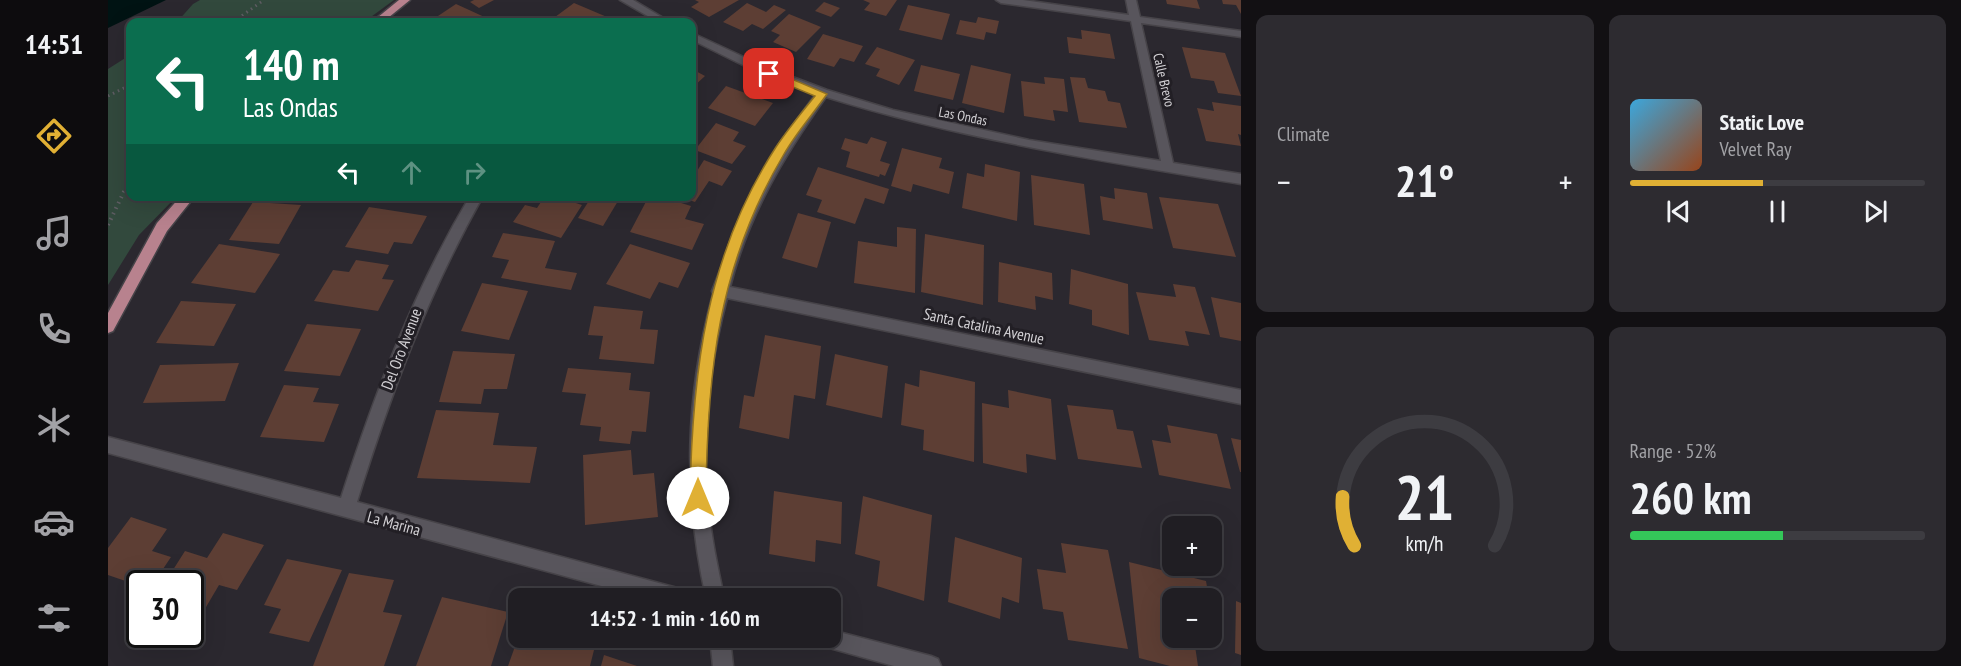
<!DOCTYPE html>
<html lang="en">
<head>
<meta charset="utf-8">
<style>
  body { margin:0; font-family:"PT Sans Narrow",sans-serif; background:#2d2b30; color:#f1f3f6; height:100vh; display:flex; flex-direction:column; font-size:22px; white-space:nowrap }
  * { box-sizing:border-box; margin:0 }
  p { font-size:20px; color:#a2a2a6 }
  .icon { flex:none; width:33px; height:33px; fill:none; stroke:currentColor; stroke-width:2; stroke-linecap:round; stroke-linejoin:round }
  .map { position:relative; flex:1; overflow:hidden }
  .details { display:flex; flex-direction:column; gap:15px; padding:15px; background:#121013; width:720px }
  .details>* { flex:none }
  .guide { position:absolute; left:18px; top:18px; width:570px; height:183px; border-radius:12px; box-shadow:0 6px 24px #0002,0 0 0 2px #3d3c41; background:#0b6e4f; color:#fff; overflow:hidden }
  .buttons { position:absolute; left:1054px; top:516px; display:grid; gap:12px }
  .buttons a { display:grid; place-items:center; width:60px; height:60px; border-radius:12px; background:#201e23; box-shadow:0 6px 24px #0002,0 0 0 2px #3d3c41; font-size:30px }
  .speed { position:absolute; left:18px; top:570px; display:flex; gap:12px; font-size:30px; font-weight:700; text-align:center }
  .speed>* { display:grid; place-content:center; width:78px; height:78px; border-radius:50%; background:#201e23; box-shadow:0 6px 24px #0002,0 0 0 2px #3d3c41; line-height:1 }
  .speed .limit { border:3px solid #111; border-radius:9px; background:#fff; color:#111 }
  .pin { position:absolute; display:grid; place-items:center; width:51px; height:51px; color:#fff; margin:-26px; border-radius:12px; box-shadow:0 3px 9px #0006 }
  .me { position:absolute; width:66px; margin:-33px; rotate:0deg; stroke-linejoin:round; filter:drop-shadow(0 0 4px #0008) }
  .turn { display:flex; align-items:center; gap:21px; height:126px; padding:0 18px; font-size:27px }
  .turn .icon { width:78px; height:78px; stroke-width:2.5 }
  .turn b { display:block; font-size:42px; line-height:51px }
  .lanes { display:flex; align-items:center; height:57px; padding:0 18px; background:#0003; justify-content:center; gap:30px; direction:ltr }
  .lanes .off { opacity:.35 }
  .big { font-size:45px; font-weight:600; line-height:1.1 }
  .details .card { flex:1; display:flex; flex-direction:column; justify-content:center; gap:9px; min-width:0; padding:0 21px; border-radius:12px; background:#2d2b30 }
  .details .dial { align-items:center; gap:0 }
  .dial svg { height:156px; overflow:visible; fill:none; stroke:#3d3c41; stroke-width:7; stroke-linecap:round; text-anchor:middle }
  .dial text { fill:#f1f3f6; stroke:none }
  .song { display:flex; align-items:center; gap:18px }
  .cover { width:72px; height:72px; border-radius:9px; background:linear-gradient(135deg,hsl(200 70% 55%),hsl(20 70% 35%)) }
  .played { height:6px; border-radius:3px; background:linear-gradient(90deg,#e0b034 45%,#3d3c41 45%) }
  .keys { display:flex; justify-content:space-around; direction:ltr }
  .heat { display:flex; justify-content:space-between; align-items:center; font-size:33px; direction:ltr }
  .charge { height:9px; border-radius:4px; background:linear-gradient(90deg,#34c759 52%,#3d3c41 0) }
  .details .tiles { flex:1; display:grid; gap:15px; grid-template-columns:repeat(2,1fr) }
  .trip { position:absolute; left:400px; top:588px; width:333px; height:60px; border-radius:12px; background:#201e23; box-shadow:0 6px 24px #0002,0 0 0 2px #3d3c41; font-weight:600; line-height:60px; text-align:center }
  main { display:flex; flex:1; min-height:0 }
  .dock { display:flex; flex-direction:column; width:108px; justify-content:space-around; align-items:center; background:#0d0c0e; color:#a2a2a6 }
  .dock .icon { width:42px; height:42px }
  .dock .on { color:#e0b034 }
  .dock b { font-size:27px; color:#f1f3f6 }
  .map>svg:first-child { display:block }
  .green { fill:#32493d }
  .water { fill:#001313 }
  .building { fill:#5d3e34 }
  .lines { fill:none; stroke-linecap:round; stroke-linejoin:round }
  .minor-casing { stroke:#464348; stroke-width:3 }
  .major-casing { stroke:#464348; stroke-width:3 }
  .path-far1 { stroke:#5f5d63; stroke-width:3; stroke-dasharray:1.5 4; stroke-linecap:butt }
  .path { stroke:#5f5d63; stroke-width:4; stroke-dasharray:1.5 4.5; stroke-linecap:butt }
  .minor { fill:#58555c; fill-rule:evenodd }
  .major { fill:#b8828e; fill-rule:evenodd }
  .route { fill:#e0b034; stroke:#927222; stroke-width:1.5 }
  .labels { text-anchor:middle; stroke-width:6; stroke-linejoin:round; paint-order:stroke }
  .far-street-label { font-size:14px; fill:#d3d1d5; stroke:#221f25 }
  .street-label { font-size:16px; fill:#d3d1d5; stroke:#221f25 }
</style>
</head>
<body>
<main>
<nav class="dock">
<b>14:51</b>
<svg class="icon on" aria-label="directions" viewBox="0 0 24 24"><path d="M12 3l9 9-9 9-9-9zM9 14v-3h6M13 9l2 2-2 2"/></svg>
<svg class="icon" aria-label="music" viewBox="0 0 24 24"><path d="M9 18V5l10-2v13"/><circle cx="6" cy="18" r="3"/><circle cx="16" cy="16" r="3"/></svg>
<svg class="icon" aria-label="phone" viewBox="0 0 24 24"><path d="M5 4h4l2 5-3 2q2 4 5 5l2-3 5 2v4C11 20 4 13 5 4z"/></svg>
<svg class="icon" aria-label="climate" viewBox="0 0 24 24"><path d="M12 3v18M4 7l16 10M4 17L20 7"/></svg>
<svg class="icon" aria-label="car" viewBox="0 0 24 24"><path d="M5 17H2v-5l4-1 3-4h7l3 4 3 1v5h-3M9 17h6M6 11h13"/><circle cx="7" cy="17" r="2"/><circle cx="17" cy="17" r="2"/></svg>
<svg class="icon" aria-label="filters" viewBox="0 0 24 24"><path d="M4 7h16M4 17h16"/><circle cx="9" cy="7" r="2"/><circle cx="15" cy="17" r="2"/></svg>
</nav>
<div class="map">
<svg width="1133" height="666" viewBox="0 0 1133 666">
  <rect width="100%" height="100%" fill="#2b282f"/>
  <!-- green -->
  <g class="green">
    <polygon points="92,0 286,0 256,22 69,22 85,4"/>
    <polygon points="22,55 22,196 68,197 31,235 0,285 0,69"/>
  </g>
  <!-- water -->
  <polygon class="water" points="0,0 58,0 0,28"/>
  <!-- building -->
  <g class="building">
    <polygon points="366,0 386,0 371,8 362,2"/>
    <polygon points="587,0 631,0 601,17 583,7 591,2"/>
    <polygon points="755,0 789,0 778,16 756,10 762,3"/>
    <polygon points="1058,0 1089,0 1092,9 1059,4"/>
    <polygon points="1114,0 1133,0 1133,14 1128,5 1115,4"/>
    <polygon points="716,2 732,8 723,17 707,11"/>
    <polygon points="466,3 499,17 492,22 448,22 443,20"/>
    <polygon points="639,3 658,12 666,5 678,10 655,29 644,24 635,31 615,22"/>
    <polygon points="348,4 383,20 379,22 321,22"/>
    <polygon points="800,5 842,14 834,40 791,30"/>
    <polygon points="681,14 713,27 688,52 665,42 672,35 663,31"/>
    <polygon points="870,17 891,21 888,34 878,32 876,40 848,34 852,20 868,23"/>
    <polygon points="973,30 1002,34 1007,59 961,53 959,37 974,39"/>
    <polygon points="715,34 755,46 746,62 732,58 726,67 699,59"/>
    <polygon points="769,47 807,60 791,85 768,76 772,69 757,64"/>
    <polygon points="1074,47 1117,53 1133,96 1110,93 1106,81 1083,78"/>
    <polygon points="813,65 852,74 845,100 806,91"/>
    <polygon points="863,65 903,74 896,113 854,103"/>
    <polygon points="584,69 597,76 584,88"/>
    <polygon points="936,77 956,79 960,112 945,110 947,121 916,116 913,81 937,84"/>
    <polygon points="962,77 977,78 980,88 997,91 1000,101 1012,103 1019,128 971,122"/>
    <polygon points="618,86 665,103 647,126 600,108"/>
    <polygon points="1104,102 1133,106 1133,135 1130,134 1133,146 1098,141 1089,108 1106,111"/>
    <polygon points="608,123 631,132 625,141 638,146 624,164 587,150"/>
    <polygon points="763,137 779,142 772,161 782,164 777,176 772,174 771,177 738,167 742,152 733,149 737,138 759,144"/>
    <polygon points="794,148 834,158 831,168 846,172 841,194 805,184 803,192 783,186"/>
    <polygon points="596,160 624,171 614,186 601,181 587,202 572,197 584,196 584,169 589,171"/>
    <polygon points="877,164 912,172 909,221 854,208 859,173 876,177"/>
    <polygon points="710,167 781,189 776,204 757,198 747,224 709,212 714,200 698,195"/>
    <polygon points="923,175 976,184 982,235 926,225"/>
    <polygon points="1006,188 1039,193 1045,229 995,220 992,196 1007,199"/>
    <polygon points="306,196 330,196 325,203"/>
    <polygon points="437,196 446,196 474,205 453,238 405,222 417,205 429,208"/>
    <polygon points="484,196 513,196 495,226 470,218"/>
    <polygon points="541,196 550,196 583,206 577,219 596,224 584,250 522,232"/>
    <polygon points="1051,197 1110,204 1128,257 1065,248"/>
    <polygon points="145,202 193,205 171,244 121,240"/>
    <polygon points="261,207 319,216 304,244 286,242 280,254 237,247"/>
    <polygon points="690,213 723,222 709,268 674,258"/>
    <polygon points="789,227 808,229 807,293 746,283 750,241 789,247"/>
    <polygon points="395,233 447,241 437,268 469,273 463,290 393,278 401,260 384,257"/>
    <polygon points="817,234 876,245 875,305 813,292"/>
    <polygon points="111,244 172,254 147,293 83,283"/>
    <polygon points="522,244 582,263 570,288 551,282 542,299 498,284"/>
    <polygon points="248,260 281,265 274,279 286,280 270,311 206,301 225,270 241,272"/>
    <polygon points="891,262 944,273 945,300 927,296 928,310 890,302"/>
    <polygon points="963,269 1020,284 1021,335 984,325 984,310 961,304"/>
    <polygon points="374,283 420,291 401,340 353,331"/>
    <polygon points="1065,284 1087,287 1102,335 1077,331 1081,346 1041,340 1028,292 1068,297"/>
    <polygon points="1103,297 1133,303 1133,341 1112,337"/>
    <polygon points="73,301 128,304 106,346 48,343"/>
    <polygon points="486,306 535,311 532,329 550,330 546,364 491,359 495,336 480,335"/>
    <polygon points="199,324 253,329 232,376 176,371"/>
    <polygon points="657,335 713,346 707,399 686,395 681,439 631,428 636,395 646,397"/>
    <polygon points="345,351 407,354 399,389 376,389 373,404 331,402"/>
    <polygon points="727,354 780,366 774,418 718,405"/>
    <polygon points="131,363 117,401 35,403 52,365"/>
    <polygon points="460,368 523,373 521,390 542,392 538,432 524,431 522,444 491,441 493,427 472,425 478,394 454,392"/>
    <polygon points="812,370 867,382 866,462 815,450 816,430 793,425 797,383 811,387"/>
    <polygon points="176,385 211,388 205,402 231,404 216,442 152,437"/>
    <polygon points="900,390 943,399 948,460 918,454 919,473 875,463 874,403 901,408"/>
    <polygon points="959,405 1005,410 1009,429 1025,431 1034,468 970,459"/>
    <polygon points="328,410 391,413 385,445 429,447 422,483 309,478"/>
    <polygon points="1059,425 1109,434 1123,489 1051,475 1044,440 1063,443"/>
    <polygon points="1123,438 1133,440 1133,472 1132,472"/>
    <polygon points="523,450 525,475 546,473 550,517 477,525 475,455"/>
    <polygon points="666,491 734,502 733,544 708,540 707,562 661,554"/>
    <polygon points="755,496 824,515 816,601 769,586 772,561 747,554"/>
    <polygon points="23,517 59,529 44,551 63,557 45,584 32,584 32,586 0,575 0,548"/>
    <polygon points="115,533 156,545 129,590 111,585 91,619 82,616 82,584 56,584 77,551 99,558"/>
    <polygon points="847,537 914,558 911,603 894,597 892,619 840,602"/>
    <polygon points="953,543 1000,550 1020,649 960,640 955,612 935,609 929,569 958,573"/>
    <polygon points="179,559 234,570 201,642 161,633 173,609 156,605"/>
    <polygon points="1021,562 1098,581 1101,598 1065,598 1065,638 1104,638 1105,621 1109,645 1086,639 1090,666 1062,666 1031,658"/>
    <polygon points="241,573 286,580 275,612 294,615 276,666 205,666"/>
    <polygon points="334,597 400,612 383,666 308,666"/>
    <polygon points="1128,601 1133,603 1133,655 1127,653"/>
    <polygon points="410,638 438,638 486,650 482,666 400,666"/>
    <polygon points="496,655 529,666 493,666"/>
  </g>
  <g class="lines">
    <!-- minor casing -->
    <g class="minor-casing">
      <g id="minor">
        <polygon points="512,0 525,0 562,22 550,22"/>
        <path d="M 888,0 L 915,0 L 1021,15 L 1018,0 L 1028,0 L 1032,17 L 1133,31 L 1133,37 L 1033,23 L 1065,163 L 1133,174 L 1133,184 C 993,161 854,139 718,97 C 675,157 640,216 622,287 L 1133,390 L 1133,404 L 619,298 C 599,374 591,457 604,535 C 607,556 612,577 616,598 L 598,598 C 575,494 577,397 605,294 L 604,291 L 637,206 L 671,144 L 708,94 L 645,70 L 584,40 L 584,33 L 653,65 L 719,90 L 785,110 L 921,140 L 1053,161 L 1023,21 L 893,3 Z"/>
        <path d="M 362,196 L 375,196 C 319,296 283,393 249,502 L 573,589 L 580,591 L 582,598 L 538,598 L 0,453 L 0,437 L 233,498 C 267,393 305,292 362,196 Z"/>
        <polygon points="723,630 823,656 830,659 833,666 786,666 711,645 708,638 723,638"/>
        <polygon points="602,638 622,638 625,666 605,666"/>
      </g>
    </g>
    <!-- major casing -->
    <g class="major-casing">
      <g id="major">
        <polygon points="291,0 302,0 275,22 264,22"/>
        <polygon points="73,196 87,196 59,231 5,331 0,333 0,313 49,223"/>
      </g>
    </g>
    <!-- path-far1 -->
    <g class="path-far1">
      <polyline points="125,22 156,0"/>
      <polyline points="0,96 22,85"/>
    </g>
    <!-- path -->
    <polyline class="path" points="0,225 22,179"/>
    <!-- minor -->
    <use href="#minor" class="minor"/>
    <!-- major -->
    <use href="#major" class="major"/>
  </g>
  <!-- route -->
  <path class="route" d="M 658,71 L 665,71 L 719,94 C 705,114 688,133 676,154 C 610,265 599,372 598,498 L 596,504 L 590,506 L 585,504 L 582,498 C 584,373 598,255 668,147 C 680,129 694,112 707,96 L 658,76 Z"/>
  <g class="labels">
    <!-- far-street labels -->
    <g class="far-street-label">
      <text transform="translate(1056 80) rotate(77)" y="5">Calle Brevo</text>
      <text transform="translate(855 116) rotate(11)" y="5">Las Ondas</text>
    </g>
    <!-- street labels -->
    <g class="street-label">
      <text transform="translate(876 326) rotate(12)" y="6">Santa Catalina Avenue</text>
      <text transform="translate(293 349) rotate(-69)" y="6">Del Oro Avenue</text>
      <text transform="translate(286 523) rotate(15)" y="6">La Marina</text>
    </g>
  </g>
</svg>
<div class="buttons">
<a>+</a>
<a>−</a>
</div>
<div class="speed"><div class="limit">30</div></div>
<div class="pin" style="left:661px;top:74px;background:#d93025"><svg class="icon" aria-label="arrive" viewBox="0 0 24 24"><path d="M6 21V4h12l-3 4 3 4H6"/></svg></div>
<svg class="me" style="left:590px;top:498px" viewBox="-20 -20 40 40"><circle r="19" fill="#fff"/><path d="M0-13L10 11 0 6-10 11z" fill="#e0b034"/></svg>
<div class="trip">14:52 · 1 min · 160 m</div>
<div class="guide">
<div class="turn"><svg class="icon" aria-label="left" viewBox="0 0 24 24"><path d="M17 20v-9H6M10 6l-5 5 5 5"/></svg><div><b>140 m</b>Las Ondas</div></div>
<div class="lanes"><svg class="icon" aria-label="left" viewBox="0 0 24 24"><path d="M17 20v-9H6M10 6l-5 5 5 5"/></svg><svg class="icon off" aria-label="ahead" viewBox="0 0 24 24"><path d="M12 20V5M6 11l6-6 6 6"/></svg><svg class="icon off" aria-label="right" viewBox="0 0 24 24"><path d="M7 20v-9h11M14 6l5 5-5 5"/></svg></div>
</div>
</div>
<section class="details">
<div class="tiles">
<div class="card"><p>Climate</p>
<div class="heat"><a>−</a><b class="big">21°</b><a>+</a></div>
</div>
<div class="card">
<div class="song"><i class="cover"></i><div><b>Static Love</b><p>Velvet Ray</p></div></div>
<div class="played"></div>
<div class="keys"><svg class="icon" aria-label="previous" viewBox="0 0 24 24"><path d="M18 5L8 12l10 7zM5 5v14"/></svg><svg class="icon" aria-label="pause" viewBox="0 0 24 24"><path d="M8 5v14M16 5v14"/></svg><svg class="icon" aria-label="next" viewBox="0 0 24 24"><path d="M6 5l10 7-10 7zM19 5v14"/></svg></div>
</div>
<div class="card dial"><svg viewBox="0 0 100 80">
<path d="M14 69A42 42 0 1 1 86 69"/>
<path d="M14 69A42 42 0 0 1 8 44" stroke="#e0b034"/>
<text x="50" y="56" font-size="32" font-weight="700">21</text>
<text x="50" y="72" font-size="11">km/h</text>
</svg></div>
<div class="card"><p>Range · 52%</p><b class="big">260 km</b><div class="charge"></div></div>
</div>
</section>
</main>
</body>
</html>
